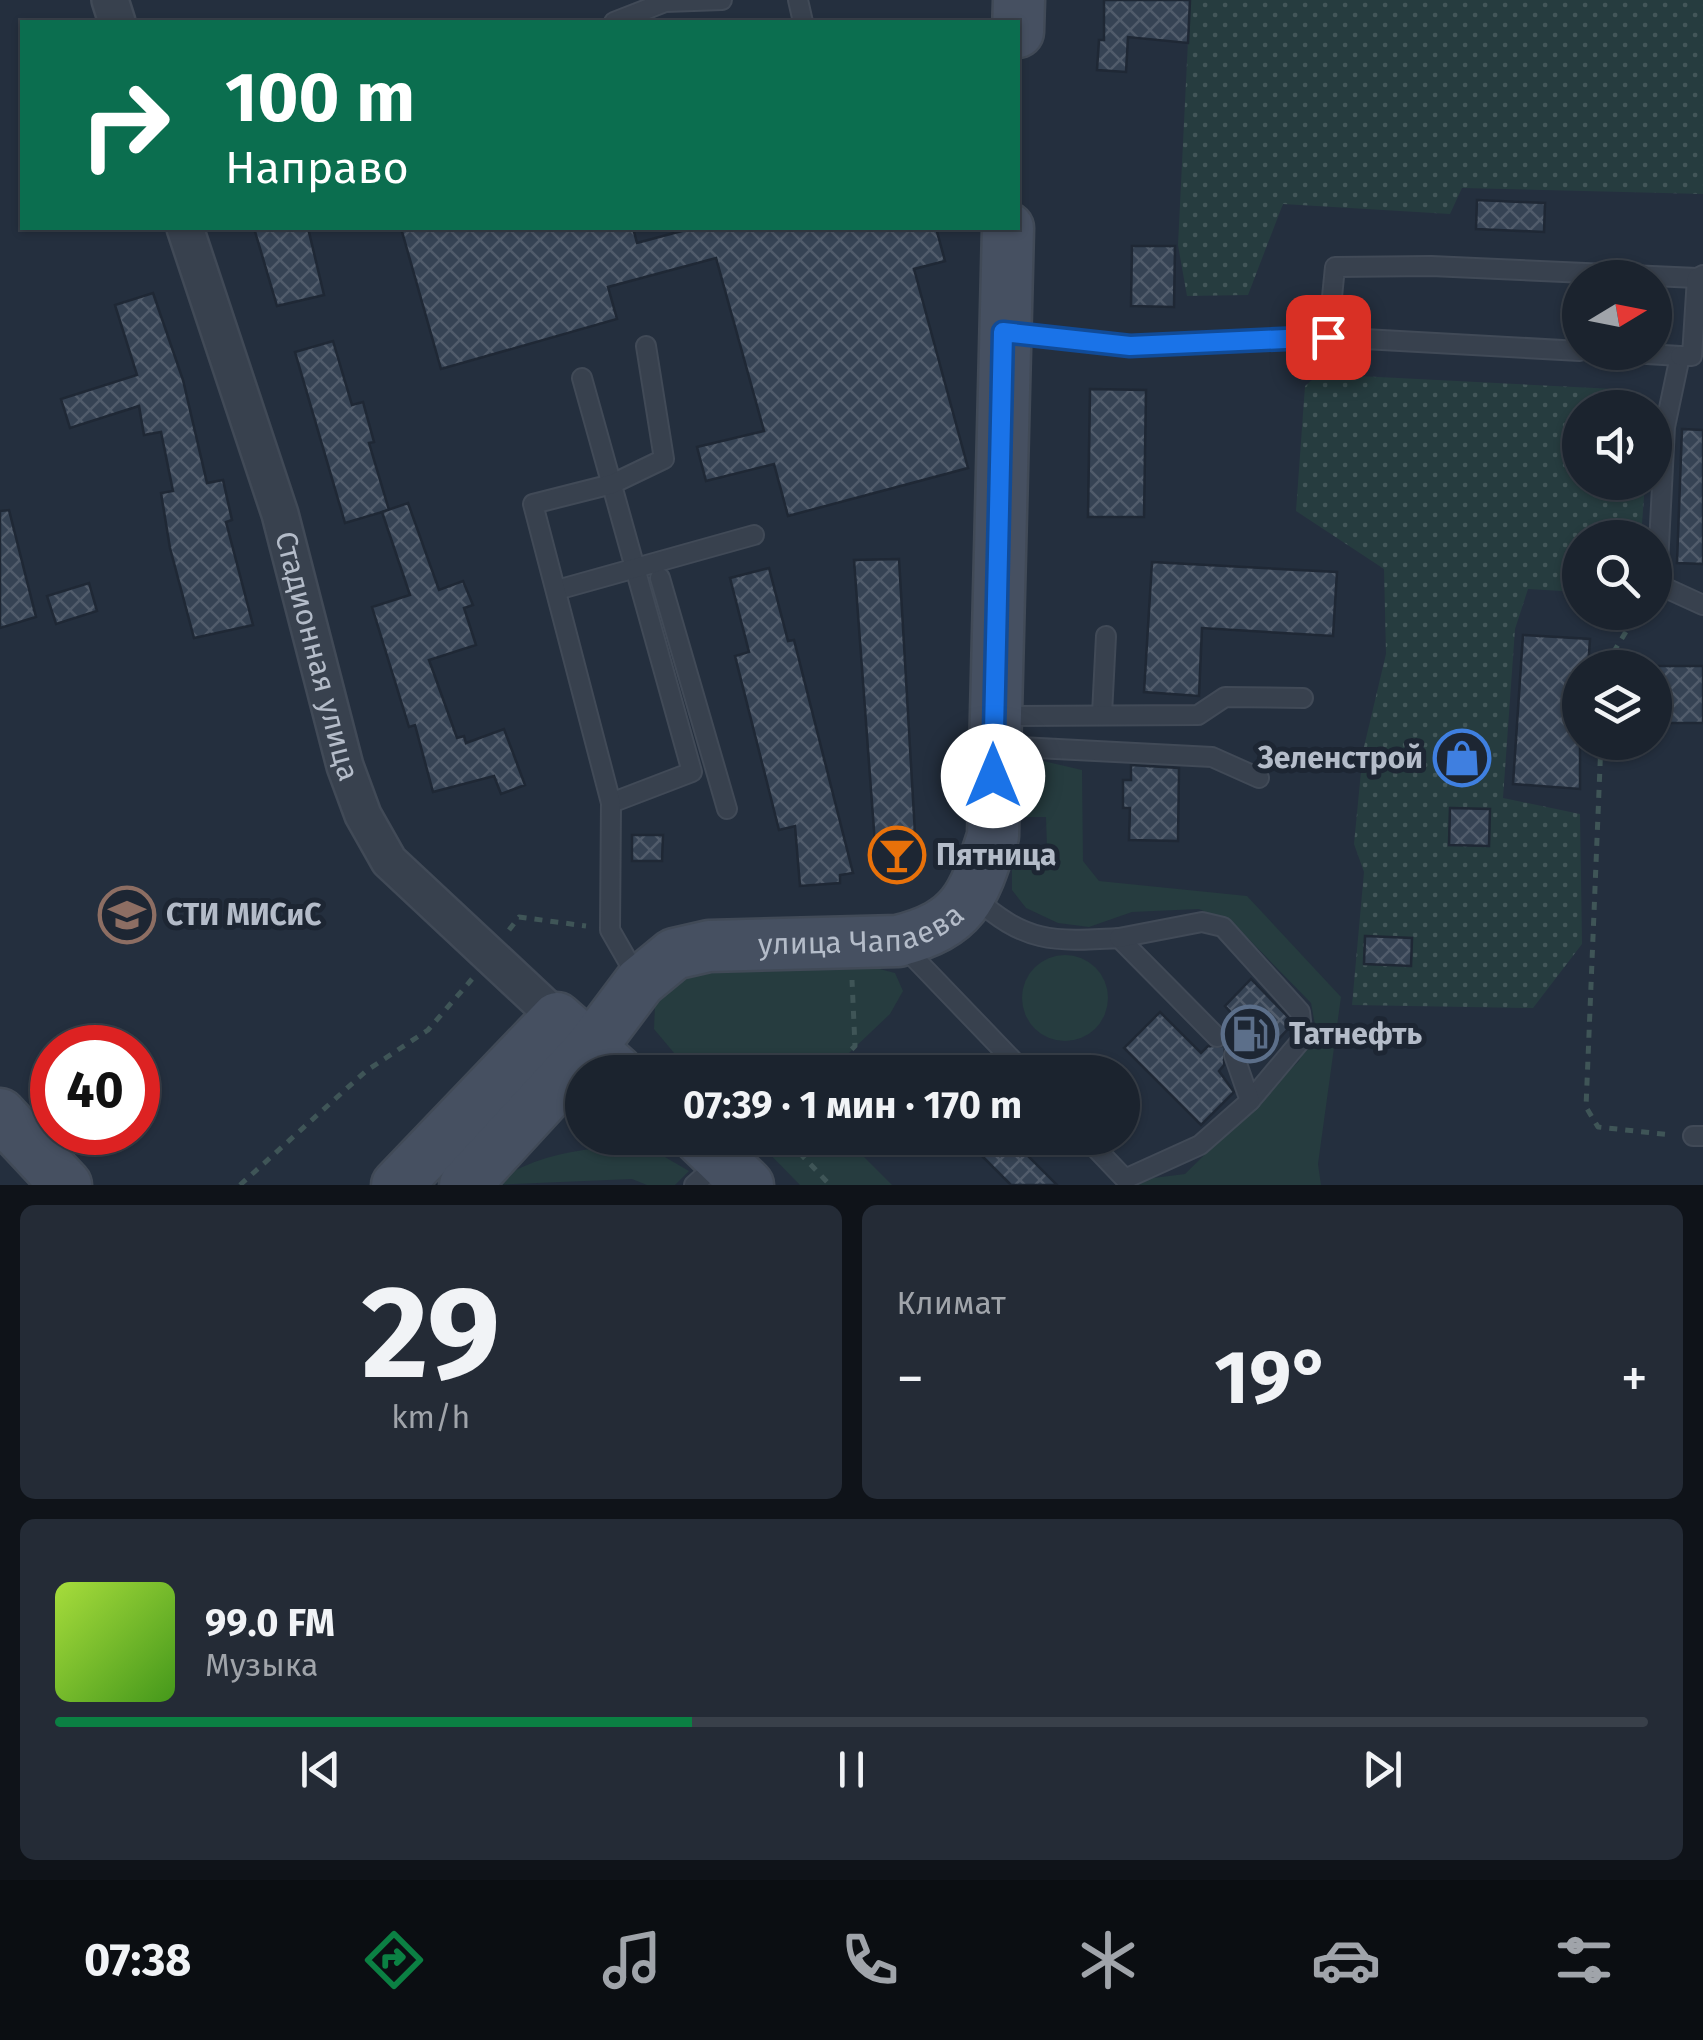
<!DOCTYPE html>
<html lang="ru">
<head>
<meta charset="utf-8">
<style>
  body { margin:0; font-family:"Fira Sans",sans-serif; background:#242b36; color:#f1f3f6; height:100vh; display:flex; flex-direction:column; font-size:38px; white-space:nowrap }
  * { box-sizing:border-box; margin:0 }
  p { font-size:32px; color:#a0a4aa }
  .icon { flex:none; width:55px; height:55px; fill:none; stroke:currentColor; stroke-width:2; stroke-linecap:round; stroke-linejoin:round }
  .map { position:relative; height:1185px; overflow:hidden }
  .side { display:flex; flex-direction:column; gap:20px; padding:20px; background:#0f1319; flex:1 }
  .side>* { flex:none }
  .banner { position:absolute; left:20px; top:20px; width:1000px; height:210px; border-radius:0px; box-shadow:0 2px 8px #0004,0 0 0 2px #39404a; background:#0b6e4f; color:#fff; overflow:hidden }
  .needle { width:65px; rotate:80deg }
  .buttons { position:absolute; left:1562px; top:260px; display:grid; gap:20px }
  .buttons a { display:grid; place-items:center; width:110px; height:110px; border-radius:50%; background:#1b232e; box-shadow:0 2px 8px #0004,0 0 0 2px #39404a; font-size:50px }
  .speed { position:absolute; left:30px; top:1025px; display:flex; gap:20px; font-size:50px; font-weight:700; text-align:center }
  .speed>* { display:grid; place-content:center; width:130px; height:130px; border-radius:50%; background:#1b232e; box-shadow:0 2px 8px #0004,0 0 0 2px #39404a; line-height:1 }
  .speed .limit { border:15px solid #d22; background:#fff; color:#111 }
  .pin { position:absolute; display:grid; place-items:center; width:85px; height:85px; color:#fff; margin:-42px; border-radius:20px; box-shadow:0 5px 15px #0006 }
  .me { position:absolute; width:110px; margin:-55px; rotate:0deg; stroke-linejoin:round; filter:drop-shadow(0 0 8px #0008) }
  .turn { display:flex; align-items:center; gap:35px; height:210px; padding:0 40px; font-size:45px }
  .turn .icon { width:130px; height:130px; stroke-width:2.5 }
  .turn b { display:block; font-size:70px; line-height:85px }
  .big { font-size:75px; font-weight:700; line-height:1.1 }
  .side .widget { flex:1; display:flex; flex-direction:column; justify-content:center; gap:15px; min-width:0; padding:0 35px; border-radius:15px; background:#242b36 }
  .side .dial { align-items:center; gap:0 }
  .dial b { font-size:130px; line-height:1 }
  .song { display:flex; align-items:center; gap:30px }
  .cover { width:120px; height:120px; border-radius:15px; background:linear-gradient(135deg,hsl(80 70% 55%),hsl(100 70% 35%)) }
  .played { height:10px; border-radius:5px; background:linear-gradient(90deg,#0b8043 40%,#39404a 40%) }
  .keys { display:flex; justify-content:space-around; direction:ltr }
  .heat { display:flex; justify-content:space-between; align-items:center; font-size:55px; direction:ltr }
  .side .tiles { flex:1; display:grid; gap:20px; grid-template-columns:1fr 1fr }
  .widget:last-child { grid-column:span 2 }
  .trip { position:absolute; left:565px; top:1055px; width:575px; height:100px; border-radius:50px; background:#1b232e; box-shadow:0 2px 8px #0004,0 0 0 2px #39404a; font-weight:700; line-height:100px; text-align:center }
  .tab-bar { display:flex; height:160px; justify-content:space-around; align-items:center; background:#0b0e12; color:#a0a4aa }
  .tab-bar .icon { width:70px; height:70px }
  .tab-bar .active { color:#0b8043 }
  .tab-bar b { font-size:45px; color:#f1f3f6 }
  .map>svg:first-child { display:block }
  .grass { fill:#263c3f }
  .garden { fill:url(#garden-dots) }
  .building { fill:url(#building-cross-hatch); stroke:#1f2835; stroke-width:2.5 }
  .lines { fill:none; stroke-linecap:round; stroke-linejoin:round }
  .lane-casing { stroke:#414a57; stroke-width:22 }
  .street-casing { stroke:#414a57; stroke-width:40 }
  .secondary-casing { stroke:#414a57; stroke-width:55 }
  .path { stroke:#3f5557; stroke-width:5; stroke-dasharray:8 8; stroke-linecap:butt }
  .lane { stroke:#38414e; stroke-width:18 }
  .street { stroke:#38414e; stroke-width:35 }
  .secondary { stroke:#465061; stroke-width:50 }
  .route-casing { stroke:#114b97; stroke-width:25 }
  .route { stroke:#1a73e8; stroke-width:18 }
  .labels { text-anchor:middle; stroke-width:10; stroke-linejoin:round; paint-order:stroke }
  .street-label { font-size:30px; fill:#b4bcc9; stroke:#1d2633 }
  .poi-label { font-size:30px; font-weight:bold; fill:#b4bcc9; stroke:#1d2633; text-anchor:start }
</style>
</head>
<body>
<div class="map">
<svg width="1703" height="1185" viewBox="0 0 1703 1185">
  <defs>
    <pattern id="garden-dots" width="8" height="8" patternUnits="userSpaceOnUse" patternTransform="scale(2.5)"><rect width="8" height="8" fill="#263c3f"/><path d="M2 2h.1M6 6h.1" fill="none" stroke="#435659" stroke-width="1.8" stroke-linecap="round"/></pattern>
    <pattern id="building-cross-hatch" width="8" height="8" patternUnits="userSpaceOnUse" patternTransform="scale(2.5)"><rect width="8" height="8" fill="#364354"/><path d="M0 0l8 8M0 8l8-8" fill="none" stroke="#515c6b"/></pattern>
  </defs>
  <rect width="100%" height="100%" fill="#242f3e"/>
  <!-- grass -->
  <g class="grass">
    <polygon points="1039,760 1082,770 1083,861 1099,881 1247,896 1341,997 1318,1164 1321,1185 1138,1185 1145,1179 1185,1174 1299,1061 1315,1025 1311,1003 1235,925 1199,909 1132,912 1089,927 1058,923 1026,908 1012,890 1012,849 1047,847 1046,817 1013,817 1017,778"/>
    <circle cx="1065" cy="998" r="43"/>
    <polygon points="845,960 895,973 903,991 890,1014 829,1072 690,1072 654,1029 655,1004 679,969"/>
    <polygon points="754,1138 845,1138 892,1185 800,1185"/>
    <path d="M 618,1147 L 658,1153 L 689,1171 L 675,1185 L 647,1185 L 632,1179 L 491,1185 C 529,1158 572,1149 618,1147 Z"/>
  </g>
  <!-- garden -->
  <g class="garden">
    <polygon points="1190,0 1703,0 1703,194 1462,188 1450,214 1283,204 1248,295 1187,296 1178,245"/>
    <polygon points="1319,374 1614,389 1630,407 1580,408 1580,482 1645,483 1641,537 1580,538 1580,592 1528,589 1515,629 1503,798 1580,814 1582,944 1533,1008 1352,1005 1364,872 1354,844 1363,751 1386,654 1384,569 1296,511 1305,386"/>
  </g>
  <!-- building -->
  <g class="building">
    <polygon points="1104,0 1190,0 1188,43 1128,37 1126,72 1097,70 1099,40 1104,40"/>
    <polygon points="1477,200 1545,203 1544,232 1476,229"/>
    <polygon points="254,228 308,228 324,295 277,306"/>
    <polygon points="401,228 633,228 637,243 693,228 936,228 945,261 914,269 968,468 788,516 774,464 706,481 697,447 764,431 716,258 608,287 617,319 441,369"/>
    <polygon points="1132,246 1175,246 1174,307 1131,306"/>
    <polygon points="153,293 183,380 207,483 223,480 232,520 226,522 253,625 194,638 170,548 161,493 173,491 161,432 144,435 139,406 70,428 61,399 137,375 115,305"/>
    <polygon points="333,341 352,405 363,402 374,442 369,443 389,510 345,523 295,352"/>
    <polygon points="1090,389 1146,390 1144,517 1088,517"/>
    <polygon points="1682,429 1703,430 1703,564 1677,563"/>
    <polygon points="408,503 439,590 463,581 473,605 464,608 476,645 429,660 457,738 464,736 466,743 504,729 525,785 501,794 494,776 433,792 415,725 409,727 372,607 410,595 382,512"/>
    <polygon points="9,510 36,617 0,628 0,511"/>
    <polygon points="899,559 917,868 877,871 854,560"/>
    <polygon points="1152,562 1337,572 1333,636 1202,628 1199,696 1144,692"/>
    <polygon points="769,568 788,641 794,640 853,873 840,875 840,883 800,886 795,826 779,830 735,656 749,652 730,578"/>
    <polygon points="89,583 97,611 56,624 47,596"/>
    <polygon points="1523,635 1590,639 1588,668 1580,668 1580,789 1513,784"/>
    <polygon points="1703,666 1703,723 1655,723 1655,666"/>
    <polygon points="1131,765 1179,768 1178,841 1129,840 1130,808 1123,808 1123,780 1131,780"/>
    <polygon points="1450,808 1490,809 1489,846 1449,845"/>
    <polygon points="632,835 663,835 662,861 632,861"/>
    <polygon points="1365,936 1412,938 1411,966 1364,964"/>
    <polygon points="1251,979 1288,1017 1289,1028 1269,1049 1254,1035 1243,1046 1225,1046 1229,1039 1226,1028 1236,1018 1225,1006"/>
    <polygon points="1160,1012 1201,1053 1208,1046 1225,1046 1224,1065 1219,1071 1234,1092 1201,1125 1124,1048"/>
    <polygon points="964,1138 1010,1138 1057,1185 1011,1185"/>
  </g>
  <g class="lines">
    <!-- lane casing -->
    <g class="lane-casing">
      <g id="lane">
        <polyline points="798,0 803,22"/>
        <polyline points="614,22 665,2 722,0"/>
        <polyline points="1009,332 1130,346 1328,337 1580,351"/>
        <polyline points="1328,337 1335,267 1431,266 1697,278"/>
        <polyline points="1614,352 1680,356 1665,427 1657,584 1703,605"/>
        <polyline points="1680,356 1692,356 1697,278 1703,275"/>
        <polyline points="582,378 692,772 611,803"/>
        <polyline points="660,578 727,809"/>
        <polyline points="557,590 754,535"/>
        <polyline points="1102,714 1106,636"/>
        <polyline points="1000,716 1198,715 1225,697 1303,698"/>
        <polyline points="999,746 1212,757 1259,778"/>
        <path d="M 973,896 C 1025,943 1052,942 1119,938 L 1217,1037"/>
        <polyline points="1119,938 1202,922 1223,927 1300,1012 1303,1038 1250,1101"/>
        <polyline points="902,945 1024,1072"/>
        <polyline points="637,977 610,930 611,803 533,504 612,484 664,459 646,346"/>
        <polyline points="1693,1136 1703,1136"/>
        <polyline points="1086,1138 1125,1179 1200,1145 1250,1101 1234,1055"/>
        <polyline points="694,1185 720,1162"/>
      </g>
    </g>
    <!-- street casing -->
    <g class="street-casing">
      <g id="street">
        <polyline points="110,0 117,22"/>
        <path id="s1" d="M 185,228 L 280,514 L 345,766 L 363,815 L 389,861 L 557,1018"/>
      </g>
    </g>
    <!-- secondary casing -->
    <g class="secondary-casing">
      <g id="secondary">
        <polyline points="1018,32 1019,0"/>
        <polyline points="0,1114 66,1185"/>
        <polyline points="699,1138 748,1185"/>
        <polyline points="397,1185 557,1018 618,1072"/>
        <path id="s2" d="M 465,1185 L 589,1050 L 640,982 L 674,954 L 709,946 L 898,941 C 965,924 973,897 993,836 L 1008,228"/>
      </g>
    </g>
    <!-- path -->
    <g class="path">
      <polyline points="1610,668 1613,653 1638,612"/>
      <polyline points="1601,742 1586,1107 1598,1127 1671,1135"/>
      <polyline points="509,930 519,917 586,926"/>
      <polyline points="829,1072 855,1046 852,980"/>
      <polyline points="795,1138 796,1149 830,1185"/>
      <polyline points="240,1185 366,1071 428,1030 472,979"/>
    </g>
    <!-- lane -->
    <use href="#lane" class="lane"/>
    <!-- street -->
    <use href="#street" class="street"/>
    <!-- secondary -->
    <use href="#secondary" class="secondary"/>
  </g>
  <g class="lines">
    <!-- route casing -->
    <g class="route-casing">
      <polyline id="route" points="993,776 1003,332 1130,346 1328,337"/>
    </g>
    <!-- route -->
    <use href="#route" class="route"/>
  </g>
  <!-- icons -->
  <defs>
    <g id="shop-ring" transform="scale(2.875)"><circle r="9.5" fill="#1d2633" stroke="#3f7fe0" stroke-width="1.5"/><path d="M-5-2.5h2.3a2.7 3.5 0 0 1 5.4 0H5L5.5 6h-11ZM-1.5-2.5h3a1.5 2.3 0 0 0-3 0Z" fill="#3f7fe0"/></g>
    <g id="bar-ring" transform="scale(2.875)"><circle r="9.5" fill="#1d2633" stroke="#e8710a" stroke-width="1.5"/><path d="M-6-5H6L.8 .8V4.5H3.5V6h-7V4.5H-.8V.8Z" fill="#e8710a"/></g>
    <g id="university-ring" transform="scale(2.875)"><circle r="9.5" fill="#1d2633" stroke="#8d6e63" stroke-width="1.5"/><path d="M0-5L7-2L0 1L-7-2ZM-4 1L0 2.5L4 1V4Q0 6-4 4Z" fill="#8d6e63"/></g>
    <g id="fuel-ring" transform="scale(2.875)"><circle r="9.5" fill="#1d2633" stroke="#5c6f8a" stroke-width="1.5"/><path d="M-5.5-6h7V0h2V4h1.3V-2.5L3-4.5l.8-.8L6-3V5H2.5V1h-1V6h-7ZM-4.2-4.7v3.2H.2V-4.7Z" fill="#5c6f8a"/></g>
  </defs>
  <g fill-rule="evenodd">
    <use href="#shop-ring" x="1462" y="758"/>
    <use href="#bar-ring" x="897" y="855"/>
    <use href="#university-ring" x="127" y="915"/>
    <use href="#fuel-ring" x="1250" y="1034"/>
  </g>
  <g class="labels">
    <!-- street labels -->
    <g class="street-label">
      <text dy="10" stroke="none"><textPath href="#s1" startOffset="448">Стадионная улица</textPath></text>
      <text dy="10" stroke="none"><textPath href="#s2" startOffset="502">улица Чапаева</textPath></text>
    </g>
    <!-- poi labels -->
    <g class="poi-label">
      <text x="1423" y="768" text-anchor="end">Зеленстрой</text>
      <text x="936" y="865">Пятница</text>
      <text x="166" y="925">СТИ МИСиС</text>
      <text x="1289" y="1044">Татнефть</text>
    </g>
  </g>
</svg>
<div class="buttons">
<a><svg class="needle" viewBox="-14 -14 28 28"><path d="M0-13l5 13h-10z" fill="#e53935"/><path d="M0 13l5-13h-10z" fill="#a0a4aa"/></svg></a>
<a><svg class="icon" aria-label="sound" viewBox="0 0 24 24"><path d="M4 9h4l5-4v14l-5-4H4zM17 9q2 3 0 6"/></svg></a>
<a><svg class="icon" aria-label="search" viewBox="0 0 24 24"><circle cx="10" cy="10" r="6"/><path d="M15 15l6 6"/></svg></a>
<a><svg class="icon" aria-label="layers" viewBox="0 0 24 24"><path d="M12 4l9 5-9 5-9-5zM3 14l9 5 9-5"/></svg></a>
</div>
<div class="speed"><div class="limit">40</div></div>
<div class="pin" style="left:1328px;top:337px;background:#d93025"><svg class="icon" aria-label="arrive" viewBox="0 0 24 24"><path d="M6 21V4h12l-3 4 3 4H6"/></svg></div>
<svg class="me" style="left:993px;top:776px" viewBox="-20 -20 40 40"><circle r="19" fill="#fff"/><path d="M0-13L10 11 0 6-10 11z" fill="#1a73e8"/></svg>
<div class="trip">07:39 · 1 мин · 170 m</div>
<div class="banner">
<div class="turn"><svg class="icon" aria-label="right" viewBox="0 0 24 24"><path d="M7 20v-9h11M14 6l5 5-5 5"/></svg><div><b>100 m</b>Направо</div></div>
</div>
</div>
<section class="side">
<div class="tiles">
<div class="widget dial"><b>29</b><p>km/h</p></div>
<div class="widget"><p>Климат</p>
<div class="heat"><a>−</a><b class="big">19°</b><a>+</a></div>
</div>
<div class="widget">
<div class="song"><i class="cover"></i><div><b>99.0 FM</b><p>Музыка</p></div></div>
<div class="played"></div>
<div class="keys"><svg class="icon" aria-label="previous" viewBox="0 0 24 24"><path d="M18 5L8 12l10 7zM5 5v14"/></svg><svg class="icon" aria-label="pause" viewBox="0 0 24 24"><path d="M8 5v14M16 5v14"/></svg><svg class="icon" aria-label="next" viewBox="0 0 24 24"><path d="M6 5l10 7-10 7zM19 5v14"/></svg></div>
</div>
</div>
</section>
<nav class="tab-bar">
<b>07:38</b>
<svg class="icon active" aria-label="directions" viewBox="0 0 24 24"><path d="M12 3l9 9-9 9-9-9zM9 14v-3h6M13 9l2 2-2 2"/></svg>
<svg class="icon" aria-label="music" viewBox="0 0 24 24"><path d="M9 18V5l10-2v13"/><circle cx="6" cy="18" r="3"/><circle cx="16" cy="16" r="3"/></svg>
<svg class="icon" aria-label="phone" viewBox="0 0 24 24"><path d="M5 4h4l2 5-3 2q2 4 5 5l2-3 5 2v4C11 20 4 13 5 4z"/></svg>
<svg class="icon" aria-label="climate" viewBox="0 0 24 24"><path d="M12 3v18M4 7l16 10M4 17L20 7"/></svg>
<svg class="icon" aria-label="car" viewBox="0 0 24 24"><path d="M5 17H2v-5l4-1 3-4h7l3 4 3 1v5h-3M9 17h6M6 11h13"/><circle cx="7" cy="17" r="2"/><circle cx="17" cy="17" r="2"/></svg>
<svg class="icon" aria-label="filters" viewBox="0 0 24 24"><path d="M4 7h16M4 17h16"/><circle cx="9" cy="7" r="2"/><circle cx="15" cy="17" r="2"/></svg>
</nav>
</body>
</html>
